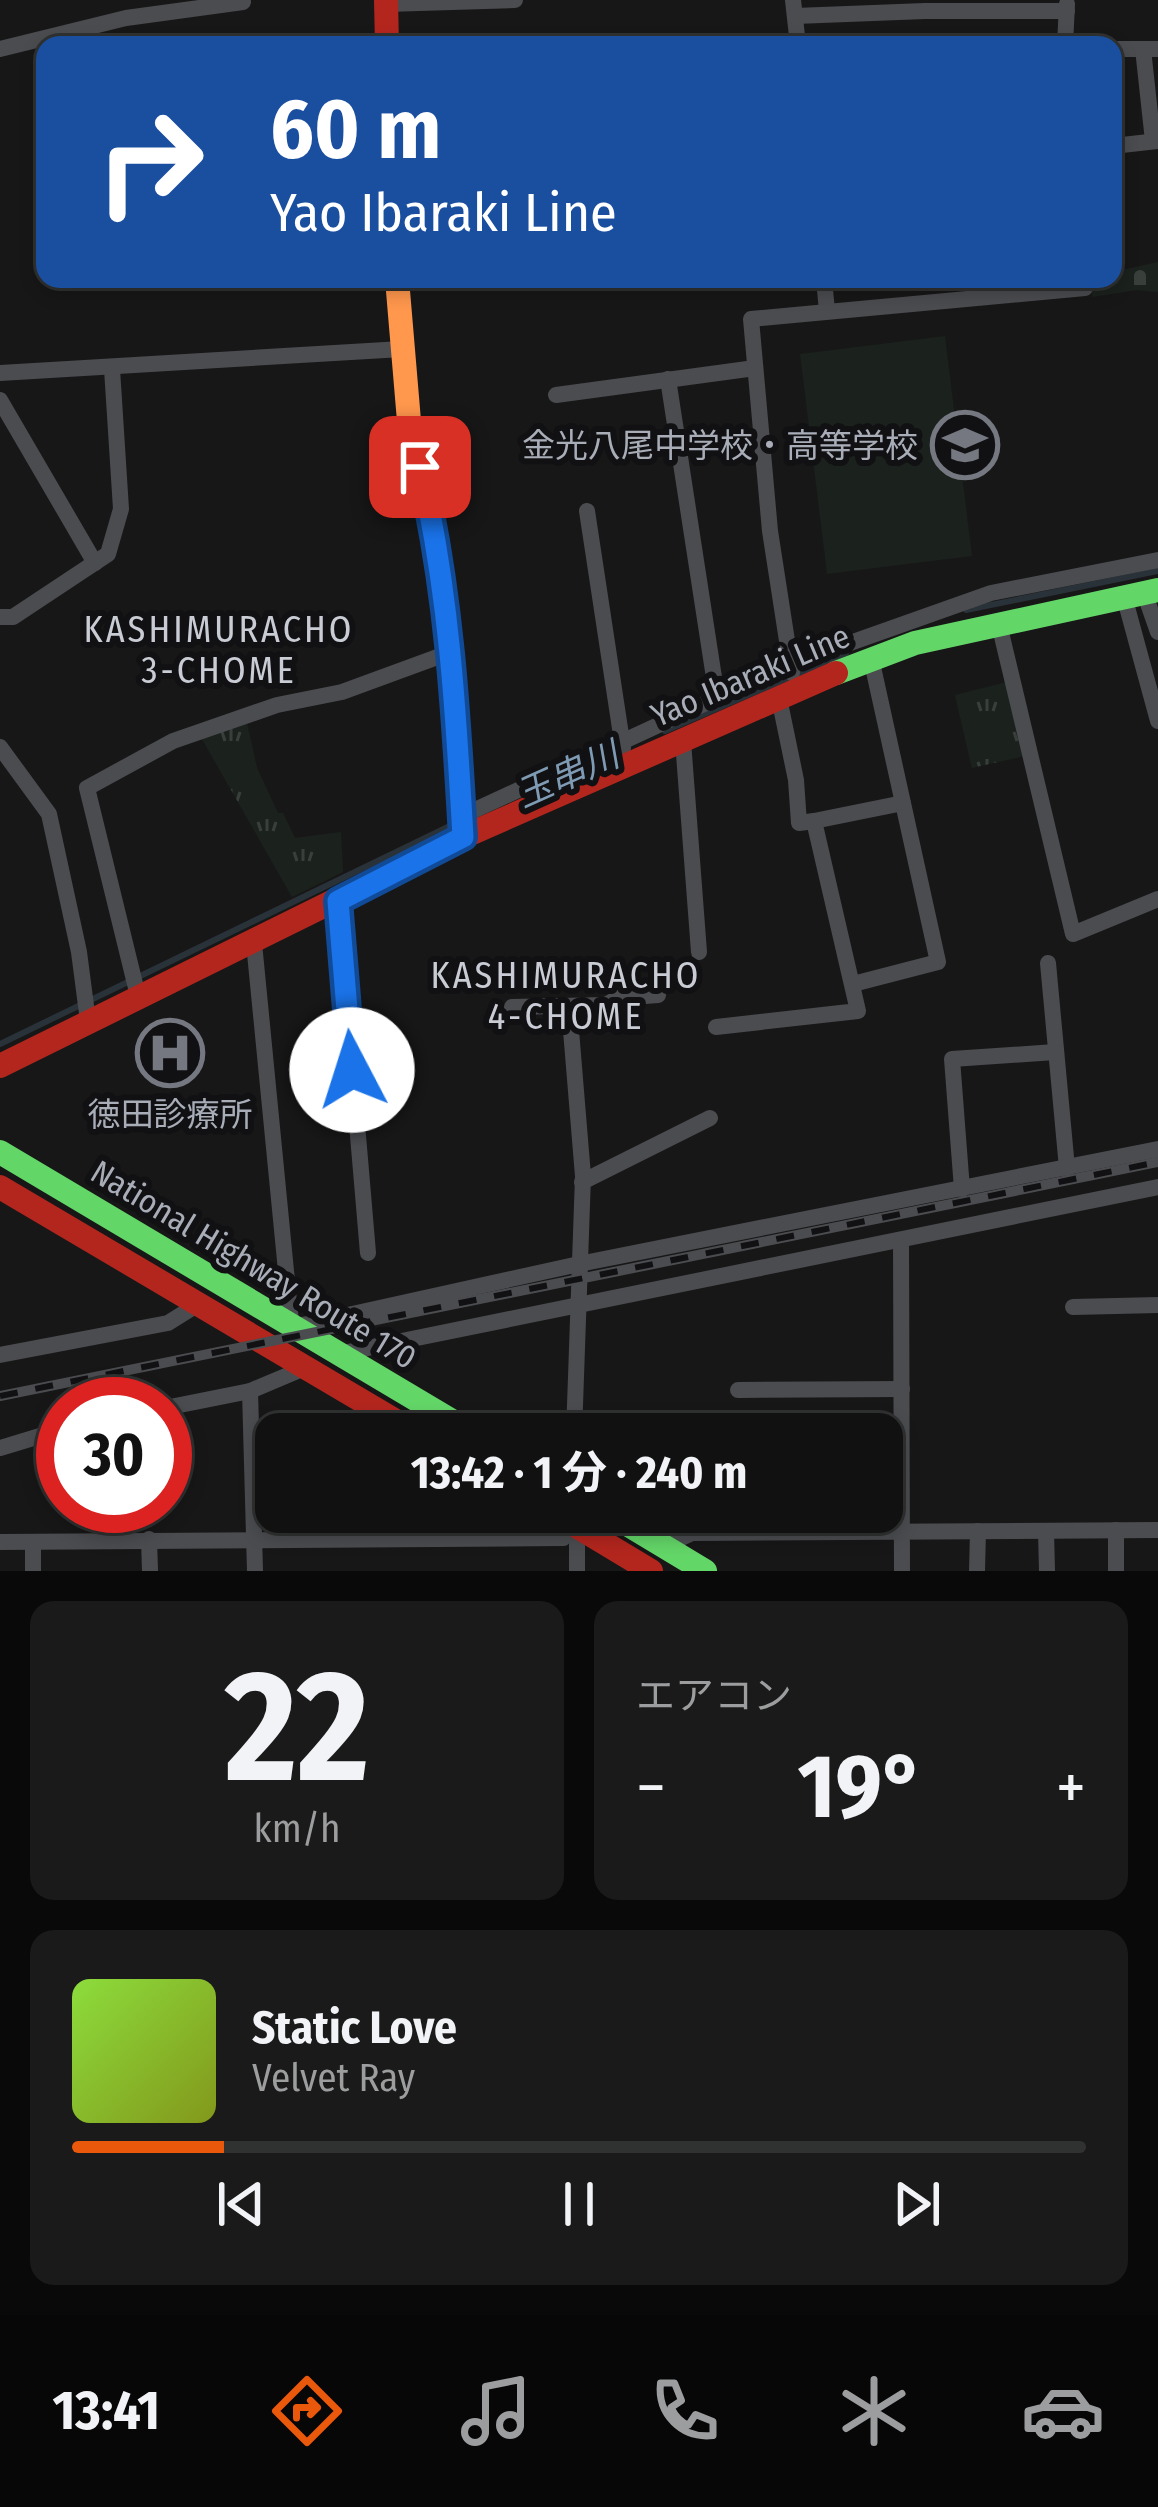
<!DOCTYPE html>
<html lang="ja">
<head>
<meta charset="utf-8">
<style>
  body { margin:0; font-family:"Fira Sans Condensed","Noto Sans JP",sans-serif; background:#1a1a1a; color:#f1f3f6; height:100vh; display:flex; flex-direction:column; font-size:45px; white-space:nowrap }
  * { box-sizing:border-box; margin:0 }
  p { font-size:39px; color:#9c9d9f }
  .icon { flex:none; width:66px; height:66px; fill:none; stroke:currentColor; stroke-width:2; stroke-linecap:round; stroke-linejoin:round }
  .map { position:relative; height:1571px; overflow:hidden }
  .drawer { display:flex; flex-direction:column; gap:30px; padding:30px; background:#090909; flex:1 }
  .drawer>* { flex:none }
  .guide { position:absolute; left:36px; top:36px; width:1086px; height:252px; border-radius:24px; box-shadow:0 6px 18px #0003,0 0 0 3px #303131; background:#1a4fa0; color:#fff; overflow:hidden }
  .speed { position:absolute; left:36px; top:1377px; display:flex; gap:24px; font-size:60px; font-weight:700; text-align:center }
  .speed>* { display:grid; place-content:center; width:156px; height:156px; border-radius:50%; background:#111; box-shadow:0 6px 18px #0003,0 0 0 3px #303131; line-height:1 }
  .speed .limit { border:18px solid #d22; background:#fff; color:#111 }
  .pin { position:absolute; display:grid; place-items:center; width:102px; height:102px; color:#fff; margin:-51px; border-radius:24px; box-shadow:0 6px 18px #0006 }
  .me { position:absolute; width:132px; margin:-66px; rotate:355deg; stroke-linejoin:round; filter:drop-shadow(0 0 9px #0008) }
  .turn { display:flex; align-items:center; gap:42px; height:252px; padding:0 36px; font-size:54px }
  .turn .icon { width:156px; height:156px; stroke-width:2.5 }
  .turn b { display:block; font-size:84px; line-height:102px }
  .big { font-size:90px; font-weight:700; line-height:1.1 }
  .drawer .widget { flex:1; display:flex; flex-direction:column; justify-content:center; gap:18px; min-width:0; padding:0 42px; border-radius:24px; background:#1a1a1a }
  .drawer .dial { align-items:center; gap:0 }
  .dial b { font-size:156px; line-height:1 }
  .song { display:flex; align-items:center; gap:36px }
  .cover { width:144px; height:144px; border-radius:18px; background:linear-gradient(135deg,hsl(90 70% 55%),hsl(70 70% 35%)) }
  .played { height:12px; border-radius:6px; background:linear-gradient(90deg,#ea580c 15%,#303131 15%) }
  .keys { display:flex; justify-content:space-around; direction:ltr }
  .heat { display:flex; justify-content:space-between; align-items:center; font-size:66px; direction:ltr }
  .drawer .tiles { flex:1; display:grid; gap:30px; grid-template-columns:1fr 1fr }
  .widget:last-child { grid-column:span 2 }
  .trip { position:absolute; left:255px; top:1413px; width:648px; height:120px; border-radius:24px; background:#111; box-shadow:0 6px 18px #0003,0 0 0 3px #303131; font-weight:700; line-height:120px; text-align:center }
  .dock { display:flex; height:192px; justify-content:space-around; align-items:center; background:#070707; color:#9c9d9f }
  .dock .icon { width:84px; height:84px }
  .dock .selected { color:#ea580c }
  .dock b { font-size:54px; color:#f1f3f6 }
  .map>svg:first-child { display:block }
  .cemetery { fill:url(#cemetery-stones) }
  .park { fill:url(#park-tufts) }
  .pitch { fill:#1b211c }
  .lines { fill:none; stroke-linecap:round; stroke-linejoin:round }
  .stream { stroke:#2a3239; stroke-width:6 }
  .street { stroke:#4b4c50; stroke-width:16 }
  .fast { stroke:#63d668; stroke-width:24 }
  .slow { stroke:#ff974d; stroke-width:24 }
  .jam { stroke:#b3261e; stroke-width:24 }
  .rail-casing { stroke:#4b4c4f; stroke-width:10 }
  .rail { stroke:#111113; stroke-width:6; stroke-dasharray:18; stroke-linecap:butt }
  .route-casing { stroke:#114b97; stroke-width:30 }
  .route { stroke:#1a73e8; stroke-width:21 }
  .labels { text-anchor:middle; stroke-width:12; stroke-linejoin:round; paint-order:stroke }
  .poi-label { font-size:33px; fill:#a8adb8; stroke:#111113; text-anchor:end }
  .street-label { font-size:33px; fill:#a8adb8; stroke:#111113 }
  .neighbourhood-label { font-size:36px; letter-spacing:3px; fill:#c9ccd4; stroke:#111113 }
  .water-label { font-size:36px; font-style:italic; fill:#7f9bb3; stroke:#111113 }
</style>
</head>
<body>
<div class="map">
<svg width="1158" height="1571" viewBox="0 0 1158 1571">
  <defs>
    <pattern id="cemetery-stones" width="16" height="16" patternUnits="userSpaceOnUse" patternTransform="scale(3)"><rect width="16" height="16" fill="#1b211c"/><path d="M2 7V4a2 2 0 0 1 4 0v3zM10 15v-3a2 2 0 0 1 4 0v3z" fill="#393f3b"/></pattern>
    <pattern id="park-tufts" width="24" height="20" patternUnits="userSpaceOnUse" patternTransform="scale(3)"><rect width="24" height="20" fill="#1b211c"/><path d="M3 7l-1-3M5 7V3M7 7l1-3M15 17l-1-3M17 17v-4M19 17l1-3" fill="none" stroke="#393f3b"/></pattern>
  </defs>
  <rect width="100%" height="100%" fill="#171717"/>
  <!-- cemetery -->
  <polygon class="cemetery" points="1158,262 1158,292 1136,290 1092,297 1092,279 1113,279 1113,272"/>
  <!-- park -->
  <g class="park">
    <polygon points="1007,682 1024,756 972,768 955,695"/>
    <polygon points="247,723 257,768 278,813 283,813 295,838 341,832 343,872 292,897 202,739"/>
  </g>
  <!-- pitch -->
  <polygon class="pitch" points="945,336 972,556 827,574 800,354"/>
  <g class="lines">
    <!-- stream -->
    <g class="stream">
      <polyline points="966,610 1158,571"/>
      <polyline points="665,731 846,653"/>
      <polyline points="0,1044 456,823"/>
    </g>
    <!-- street -->
    <g class="street">
      <polyline points="793,0 798,45"/>
      <polyline points="386,4 515,0"/>
      <polyline points="795,16 925,11 1067,11"/>
      <polyline points="1065,45 1067,4"/>
      <polyline points="0,49 126,18 243,2"/>
      <polyline points="1113,49 1158,49"/>
      <polyline points="1143,49 1153,141"/>
      <polyline points="1113,146 1158,141"/>
      <polyline points="824,279 827,311"/>
      <polyline points="0,373 402,349"/>
      <polyline points="668,379 717,697"/>
      <polyline points="556,395 755,368"/>
      <polyline points="0,400 95,563"/>
      <polyline points="587,511 623,748"/>
      <polyline points="1144,592 1158,632"/>
      <polyline points="1124,596 1158,721"/>
      <polyline points="0,617 13,617 108,554 121,509 112,369"/>
      <polyline points="999,624 1073,934 1158,899"/>
      <polyline points="792,673 770,531 751,319 1085,288 1085,279"/>
      <polyline points="683,741 699,952"/>
      <polyline points="0,747 49,814 79,952 88,1021"/>
      <polyline points="462,816 788,665 991,593 1158,560"/>
      <polyline points="814,821 903,803"/>
      <polyline points="338,901 368,1253"/>
      <polyline points="254,943 291,1322"/>
      <polyline points="1048,963 1067,1168"/>
      <polyline points="853,984 938,962 871,658"/>
      <polyline points="138,996 87,788 173,741 277,705 342,692 451,652"/>
      <polyline points="569,1006 583,1176 574,1434"/>
      <polyline points="512,1007 606,1005 618,998 658,995"/>
      <polyline points="716,1027 858,1011 814,821 799,823 796,780 779,698"/>
      <polyline points="582,1182 710,1118"/>
      <polyline points="962,1189 952,1059 1055,1052"/>
      <polyline points="901,1240 902,1571"/>
      <polyline points="1073,1307 1158,1305"/>
      <polyline points="298,1326 579,1264 1158,1149"/>
      <polyline points="343,1353 1158,1187"/>
      <polyline points="0,1355 168,1323 200,1303"/>
      <polyline points="738,1390 902,1389"/>
      <polyline points="250,1391 255,1571"/>
      <polyline points="165,1408 250,1391 307,1367"/>
      <polyline points="0,1448 63,1429"/>
      <polyline points="577,1526 577,1571"/>
      <polyline points="1116,1530 1116,1571"/>
      <polyline points="1046,1531 1047,1571"/>
      <polyline points="149,1539 150,1571"/>
      <polyline points="0,1542 563,1538 572,1519"/>
      <polyline points="33,1542 33,1571"/>
      <polyline points="664,1546 692,1533 1158,1530"/>
      <polyline points="977,1571 978,1531"/>
    </g>
    <!-- fast -->
    <g class="fast">
      <polyline points="836,673 915,643 1158,590"/>
      <polyline points="0,1152 474,1434"/>
      <polyline points="607,1512 705,1571"/>
    </g>
    <!-- slow -->
    <polyline class="slow" points="397,279 409,421 431,514 451,652 463,837"/>
    <!-- jam -->
    <g class="jam">
      <polyline points="386,0 387,45"/>
      <polyline points="0,1066 463,837 836,673"/>
      <polyline points="0,1187 418,1434"/>
      <polyline points="553,1512 651,1571"/>
    </g>
    <!-- rail casing -->
    <g class="rail-casing">
      <polyline id="rail" points="0,1396 1158,1162"/>
    </g>
    <!-- rail -->
    <use href="#rail" class="rail"/>
  </g>
  <g class="lines">
    <!-- route casing -->
    <g class="route-casing">
      <path id="route" d="M 352,1070 L 338,901 L 463,837 C 456,713 449,589 420,467"/>
    </g>
    <!-- route -->
    <use href="#route" class="route"/>
  </g>
  <!-- icons -->
  <defs>
    <g id="school-ring" transform="scale(3.45)"><circle r="9.5" fill="#111113" stroke="#757880" stroke-width="1.5"/><path d="M0-5L7-2L0 1L-7-2ZM-4 1L0 2.5L4 1V4Q0 6-4 4Z" fill="#757880"/></g>
    <g id="hospital-ring" transform="scale(3.45)"><circle r="9.5" fill="#111113" stroke="#757880" stroke-width="1.5"/><path d="M-5-5h3v3.5h4V-5h3V5h-3V1.5h-4V5h-3Z" fill="#757880"/></g>
  </defs>
  <g fill-rule="evenodd">
    <use href="#school-ring" x="965" y="445"/>
    <use href="#hospital-ring" x="170" y="1053"/>
  </g>
  <g class="labels">
    <!-- poi labels -->
    <g class="poi-label">
      <text x="918" y="457">金光八尾中学校・高等学校</text>
      <text x="170" y="1126" text-anchor="middle">徳田診療所</text>
    </g>
    <!-- street labels -->
    <g class="street-label">
      <text transform="translate(750 675) rotate(-23)" y="12">Yao Ibaraki Line</text>
      <text transform="translate(254 1264) rotate(31)" y="12">National Highway Route 170</text>
    </g>
    <!-- neighbourhood labels -->
    <g class="neighbourhood-label">
      <text x="219" y="642">KASHIMURACHO<tspan x="219" dy="41">3-CHOME</tspan></text>
      <text x="566" y="988">KASHIMURACHO<tspan x="566" dy="41">4-CHOME</tspan></text>
    </g>
    <!-- water labels -->
    <g class="water-label">
      <text transform="translate(567 774) rotate(-24)" y="13">玉串川</text>
    </g>
  </g>
</svg>
<div class="speed"><div class="limit">30</div></div>
<div class="pin" style="left:420px;top:467px;background:#d93025"><svg class="icon" aria-label="arrive" viewBox="0 0 24 24"><path d="M6 21V4h12l-3 4 3 4H6"/></svg></div>
<svg class="me" style="left:352px;top:1070px" viewBox="-20 -20 40 40"><circle r="19" fill="#fff"/><path d="M0-13L10 11 0 6-10 11z" fill="#1a73e8"/></svg>
<div class="trip">13:42 · 1 分 · 240 m</div>
<div class="guide">
<div class="turn"><svg class="icon" aria-label="right" viewBox="0 0 24 24"><path d="M7 20v-9h11M14 6l5 5-5 5"/></svg><div><b>60 m</b>Yao Ibaraki Line</div></div>
</div>
</div>
<section class="drawer">
<div class="tiles">
<div class="widget dial"><b>22</b><p>km/h</p></div>
<div class="widget"><p>エアコン</p>
<div class="heat"><a>−</a><b class="big">19°</b><a>+</a></div>
</div>
<div class="widget">
<div class="song"><i class="cover"></i><div><b>Static Love</b><p>Velvet Ray</p></div></div>
<div class="played"></div>
<div class="keys"><svg class="icon" aria-label="previous" viewBox="0 0 24 24"><path d="M18 5L8 12l10 7zM5 5v14"/></svg><svg class="icon" aria-label="pause" viewBox="0 0 24 24"><path d="M8 5v14M16 5v14"/></svg><svg class="icon" aria-label="next" viewBox="0 0 24 24"><path d="M6 5l10 7-10 7zM19 5v14"/></svg></div>
</div>
</div>
</section>
<nav class="dock">
<b>13:41</b>
<svg class="icon selected" aria-label="directions" viewBox="0 0 24 24"><path d="M12 3l9 9-9 9-9-9zM9 14v-3h6M13 9l2 2-2 2"/></svg>
<svg class="icon" aria-label="music" viewBox="0 0 24 24"><path d="M9 18V5l10-2v13"/><circle cx="6" cy="18" r="3"/><circle cx="16" cy="16" r="3"/></svg>
<svg class="icon" aria-label="phone" viewBox="0 0 24 24"><path d="M5 4h4l2 5-3 2q2 4 5 5l2-3 5 2v4C11 20 4 13 5 4z"/></svg>
<svg class="icon" aria-label="climate" viewBox="0 0 24 24"><path d="M12 3v18M4 7l16 10M4 17L20 7"/></svg>
<svg class="icon" aria-label="car" viewBox="0 0 24 24"><path d="M5 17H2v-5l4-1 3-4h7l3 4 3 1v5h-3M9 17h6M6 11h13"/><circle cx="7" cy="17" r="2"/><circle cx="17" cy="17" r="2"/></svg>
</nav>
</body>
</html>
